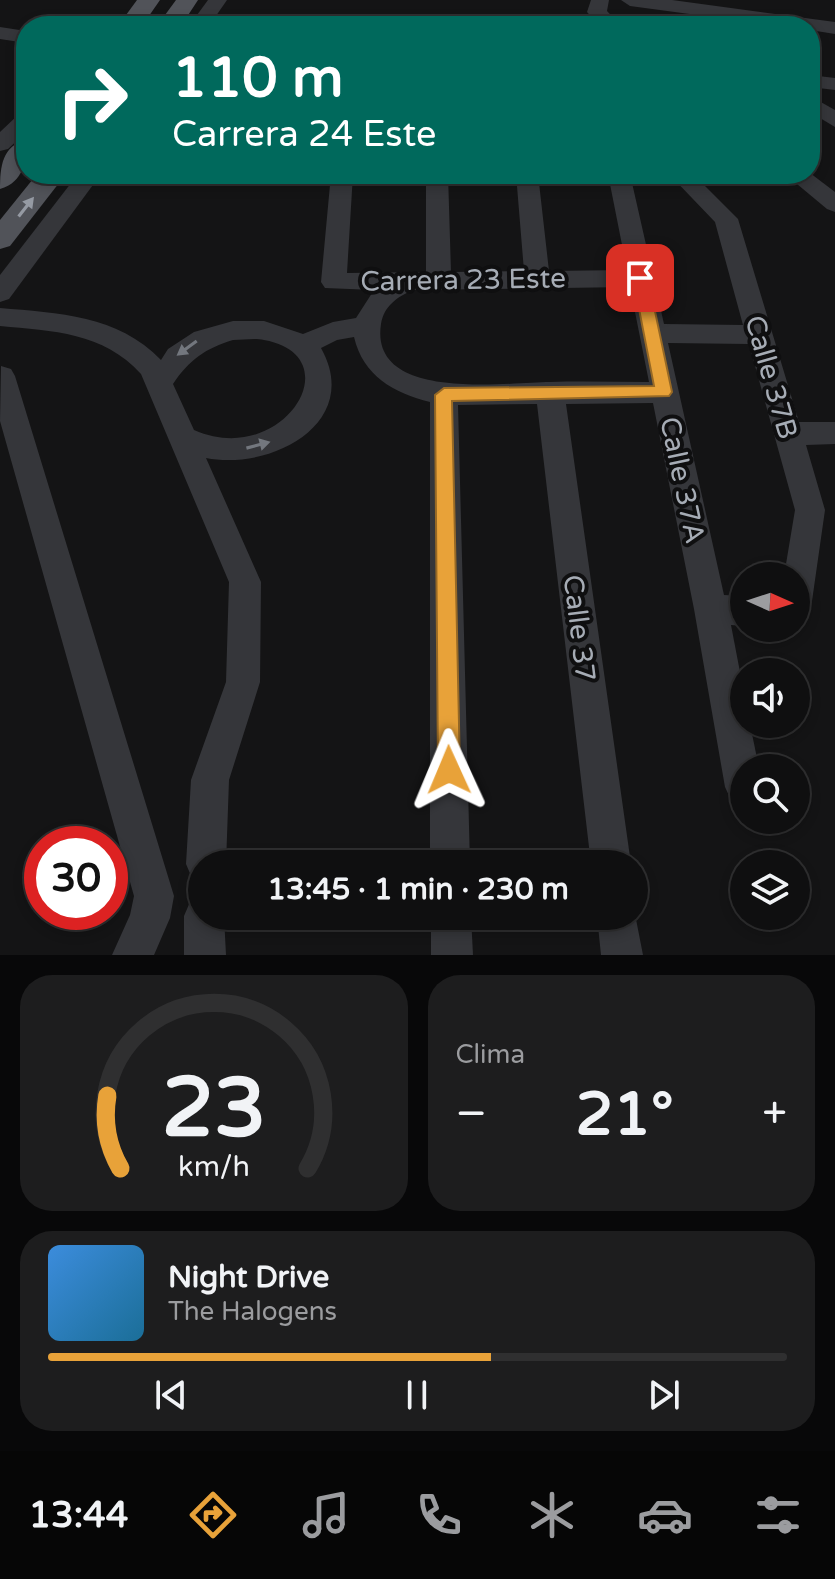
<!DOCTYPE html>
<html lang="es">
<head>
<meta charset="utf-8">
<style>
  body { margin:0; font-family:"Varela Round",sans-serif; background:#1d1d1e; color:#f1f3f6; height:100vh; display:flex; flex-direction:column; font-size:30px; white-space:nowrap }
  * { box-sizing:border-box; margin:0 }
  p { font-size:26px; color:#9b9c9f }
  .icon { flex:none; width:44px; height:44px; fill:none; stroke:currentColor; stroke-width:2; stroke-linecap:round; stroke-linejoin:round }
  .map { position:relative; height:955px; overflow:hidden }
  .details { display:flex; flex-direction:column; gap:20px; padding:20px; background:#080809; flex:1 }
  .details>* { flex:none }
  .guide { position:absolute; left:16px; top:16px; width:804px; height:168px; border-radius:32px; box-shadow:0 4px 12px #0003,0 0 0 2px #2f2f30; background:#00695c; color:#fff; overflow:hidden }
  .needle { width:52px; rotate:93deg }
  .fabs { position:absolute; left:730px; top:562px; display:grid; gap:16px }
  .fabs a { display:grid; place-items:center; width:80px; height:80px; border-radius:50%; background:#0f0f10; box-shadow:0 4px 12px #0003,0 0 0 2px #2f2f30; font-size:40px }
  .speed { position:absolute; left:24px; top:826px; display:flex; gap:16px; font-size:40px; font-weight:700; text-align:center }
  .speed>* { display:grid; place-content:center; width:104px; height:104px; border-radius:50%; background:#0f0f10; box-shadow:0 4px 12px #0003,0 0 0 2px #2f2f30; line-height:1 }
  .speed .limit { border:12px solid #d22; background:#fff; color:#111 }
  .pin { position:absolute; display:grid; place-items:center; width:68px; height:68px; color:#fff; margin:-34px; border-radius:16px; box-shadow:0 4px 12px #0006 }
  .me { position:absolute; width:88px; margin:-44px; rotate:359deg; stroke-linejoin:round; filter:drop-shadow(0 0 6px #0008) }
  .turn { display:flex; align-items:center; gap:28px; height:168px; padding:0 24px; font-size:36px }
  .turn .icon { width:104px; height:104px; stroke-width:2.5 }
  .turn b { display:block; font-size:56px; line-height:68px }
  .big { font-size:60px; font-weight:700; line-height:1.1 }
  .details .tile { flex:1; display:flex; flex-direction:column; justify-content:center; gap:12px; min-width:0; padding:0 28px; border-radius:32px; background:#1d1d1e }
  .details .dial { align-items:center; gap:0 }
  .dial svg { height:208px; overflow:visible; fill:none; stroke:#2f2f30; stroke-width:7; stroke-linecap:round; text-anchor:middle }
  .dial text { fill:#f1f3f6; stroke:none }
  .song { display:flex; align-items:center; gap:24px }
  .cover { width:96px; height:96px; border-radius:12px; background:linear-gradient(135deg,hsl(210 70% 55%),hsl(200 70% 35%)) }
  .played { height:8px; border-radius:4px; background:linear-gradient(90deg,#e8a239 60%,#2f2f30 60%) }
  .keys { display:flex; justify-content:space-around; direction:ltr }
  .heat { display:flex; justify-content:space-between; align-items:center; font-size:44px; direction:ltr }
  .details .tiles { flex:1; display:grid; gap:20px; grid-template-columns:1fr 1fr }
  .tile:last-child { grid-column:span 2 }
  .trip { position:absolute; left:188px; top:850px; width:460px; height:80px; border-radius:40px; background:#0f0f10; box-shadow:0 4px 12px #0003,0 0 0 2px #2f2f30; font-weight:700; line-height:80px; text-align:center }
  .menu { display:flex; height:128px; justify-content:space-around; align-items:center; background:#060606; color:#9b9c9f }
  .menu .icon { width:56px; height:56px }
  .menu .active { color:#e8a239 }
  .menu b { font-size:36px; color:#f1f3f6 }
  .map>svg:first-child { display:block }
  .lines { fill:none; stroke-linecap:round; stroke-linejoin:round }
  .minor { fill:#35363a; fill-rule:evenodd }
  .major { fill:#515359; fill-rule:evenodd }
  .oneway { fill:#959aa3 }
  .oneway2 { fill:#73777e }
  .route { fill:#e8a239; stroke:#976925; stroke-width:2 }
  .labels { text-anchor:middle; stroke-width:8; stroke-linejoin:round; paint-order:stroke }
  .street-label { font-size:28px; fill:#a6acb5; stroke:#0f0f10 }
</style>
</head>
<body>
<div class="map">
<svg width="835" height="955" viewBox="0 0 835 955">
  <rect width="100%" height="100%" fill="#141415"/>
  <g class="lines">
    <!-- minor -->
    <g class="minor">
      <polygon points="208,0 227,0 209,26 189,26"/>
      <polygon points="591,0 609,0 607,11 621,26 600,26 587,12"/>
      <polygon points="621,0 672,0 835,22 835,34 810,30 810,26 778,26 630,6"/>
      <polygon points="350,18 357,20 359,26 339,26 343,20"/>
      <polygon points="0,27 26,31 26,43 0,39"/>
      <polygon points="810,75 835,78 835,90 810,87"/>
      <polygon points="810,96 835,110 835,127 810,112"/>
      <polygon points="26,113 26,132 8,149 0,151 0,132 18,115"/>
      <polygon points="810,173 835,192 835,212 827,209 785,174"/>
      <polygon points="78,174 101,174 9,299 0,302 0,275"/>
      <path d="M 331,174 L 353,174 L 347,273 L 426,272 L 426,174 L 448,174 L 451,272 L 524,271 L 516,174 L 538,174 L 549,271 L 627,270 L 608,174 L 630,174 L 664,324 L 743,325 L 715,222 L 669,174 L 693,174 L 738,219 L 799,422 L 835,422 L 835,444 L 806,445 L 825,510 L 812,601 L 808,611 L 796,616 L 796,576 L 784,576 L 795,510 L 749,344 L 668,343 L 724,595 L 744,596 L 744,626 L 731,625 L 744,693 L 744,724 L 750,724 L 759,768 L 744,768 L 744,806 L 731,800 L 725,787 L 694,609 L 653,403 L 566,404 L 631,864 L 591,864 L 537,404 L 458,405 L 470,864 L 430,864 L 430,402 C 394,393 363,376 354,337 L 337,340 L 321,348 C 363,423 271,471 206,458 L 261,582 L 260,682 L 229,780 L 226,864 L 202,864 L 202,882 L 192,878 L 186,864 L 191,780 L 226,682 L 229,582 L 141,374 C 103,332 53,331 0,326 L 0,308 C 58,313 118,315 161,360 L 168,349 L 194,332 L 233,321 L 264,321 L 303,334 L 333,322 L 356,318 L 374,290 L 325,288 L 321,282 ZM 630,287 L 649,382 C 616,382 583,381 550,382 C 508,382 369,403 381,324 C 384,306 397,297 413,290 ZM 233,340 C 243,340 255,338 264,340 C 353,356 283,469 194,430 L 173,384 C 189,360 206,348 233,340 Z"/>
      <polygon points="1,366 11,369 15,376 174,896 170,918 154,955 112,955 130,915 134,896 0,421"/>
      <polygon points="202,897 202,916 224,916 226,955 184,955 184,916 190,902"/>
      <polygon points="634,909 643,955 601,955 597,916 634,916"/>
      <polygon points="431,916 471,916 473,955 431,955"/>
    </g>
    <!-- major -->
    <g class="major">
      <polygon points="137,0 160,0 142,26 118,26"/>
      <polygon points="176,0 198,0 181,26 157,26"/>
      <path d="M 26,140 C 26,161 24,182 0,189 C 0,167 2,146 26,140 Z"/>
      <polygon points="37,174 66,174 10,246 0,249 0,220"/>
    </g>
  </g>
  <!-- one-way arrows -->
  <defs><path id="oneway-solid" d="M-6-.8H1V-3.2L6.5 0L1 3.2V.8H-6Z" transform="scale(2)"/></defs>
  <use class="oneway" href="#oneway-solid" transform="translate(26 207) rotate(-52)"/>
  <g class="oneway2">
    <use href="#oneway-solid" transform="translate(187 348) rotate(144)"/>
    <use href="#oneway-solid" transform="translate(258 445) rotate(-15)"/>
  </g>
  <!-- route -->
  <polygon class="route" points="640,272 648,278 672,392 669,396 452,401 460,770 457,778 449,781 441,778 438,770 435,395 444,388 654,386 633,278"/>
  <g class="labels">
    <!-- street labels -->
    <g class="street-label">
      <text transform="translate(463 279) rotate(-1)" y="10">Carrera 23 Este</text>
      <text transform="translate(772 377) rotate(74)" y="10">Calle 37B</text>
      <text transform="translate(683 480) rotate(78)" y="10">Calle 37A</text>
      <text transform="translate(580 628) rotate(83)" y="10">Calle 37</text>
    </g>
  </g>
</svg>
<div class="fabs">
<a><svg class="needle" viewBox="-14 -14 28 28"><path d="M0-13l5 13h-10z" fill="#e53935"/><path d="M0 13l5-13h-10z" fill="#9b9c9f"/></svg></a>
<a><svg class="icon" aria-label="sound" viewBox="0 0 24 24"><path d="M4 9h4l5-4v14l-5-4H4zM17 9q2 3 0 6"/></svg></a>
<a><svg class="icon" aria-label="search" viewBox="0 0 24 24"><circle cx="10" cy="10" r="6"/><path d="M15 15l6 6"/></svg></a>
<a><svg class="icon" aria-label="layers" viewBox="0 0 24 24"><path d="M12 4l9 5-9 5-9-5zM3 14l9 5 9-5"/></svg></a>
</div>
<div class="speed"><div class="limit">30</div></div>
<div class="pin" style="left:640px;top:278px;background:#d93025"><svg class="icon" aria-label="arrive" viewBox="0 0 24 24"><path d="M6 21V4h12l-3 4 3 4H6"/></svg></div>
<svg class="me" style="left:449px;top:770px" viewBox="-20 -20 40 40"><path d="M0-17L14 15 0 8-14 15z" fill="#e8a239" stroke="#fff" stroke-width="4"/></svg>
<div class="trip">13:45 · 1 min · 230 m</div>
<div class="guide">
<div class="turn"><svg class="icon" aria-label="right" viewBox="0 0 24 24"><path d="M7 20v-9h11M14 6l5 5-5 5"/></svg><div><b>110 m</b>Carrera 24 Este</div></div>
</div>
</div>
<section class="details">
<div class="tiles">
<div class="tile dial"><svg viewBox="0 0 100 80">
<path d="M14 69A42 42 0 1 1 86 69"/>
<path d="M14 69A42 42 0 0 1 9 41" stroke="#e8a239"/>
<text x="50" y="56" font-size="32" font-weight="700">23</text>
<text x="50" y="72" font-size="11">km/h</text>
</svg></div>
<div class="tile"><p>Clima</p>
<div class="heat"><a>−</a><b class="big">21°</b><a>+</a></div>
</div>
<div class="tile">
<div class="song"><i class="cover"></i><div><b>Night Drive</b><p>The Halogens</p></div></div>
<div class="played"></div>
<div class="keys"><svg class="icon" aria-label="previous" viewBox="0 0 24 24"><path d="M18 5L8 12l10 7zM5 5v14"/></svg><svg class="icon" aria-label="pause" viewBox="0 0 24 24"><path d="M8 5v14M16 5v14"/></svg><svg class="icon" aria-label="next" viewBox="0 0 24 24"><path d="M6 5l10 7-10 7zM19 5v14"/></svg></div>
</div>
</div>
</section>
<nav class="menu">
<b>13:44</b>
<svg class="icon active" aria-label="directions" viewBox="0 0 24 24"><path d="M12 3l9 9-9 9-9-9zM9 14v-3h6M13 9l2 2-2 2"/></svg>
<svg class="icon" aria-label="music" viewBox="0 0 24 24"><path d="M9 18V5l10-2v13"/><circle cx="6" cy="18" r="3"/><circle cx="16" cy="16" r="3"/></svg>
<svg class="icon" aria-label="phone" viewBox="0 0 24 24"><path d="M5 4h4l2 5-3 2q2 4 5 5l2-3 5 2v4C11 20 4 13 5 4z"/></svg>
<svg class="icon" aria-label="climate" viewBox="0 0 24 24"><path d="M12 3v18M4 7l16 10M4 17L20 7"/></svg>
<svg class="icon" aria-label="car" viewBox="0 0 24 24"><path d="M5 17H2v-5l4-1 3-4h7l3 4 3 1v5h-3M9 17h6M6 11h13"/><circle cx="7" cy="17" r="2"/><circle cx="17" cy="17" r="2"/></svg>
<svg class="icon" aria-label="filters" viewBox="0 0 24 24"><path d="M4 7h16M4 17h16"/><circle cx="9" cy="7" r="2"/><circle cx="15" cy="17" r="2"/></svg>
</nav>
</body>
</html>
